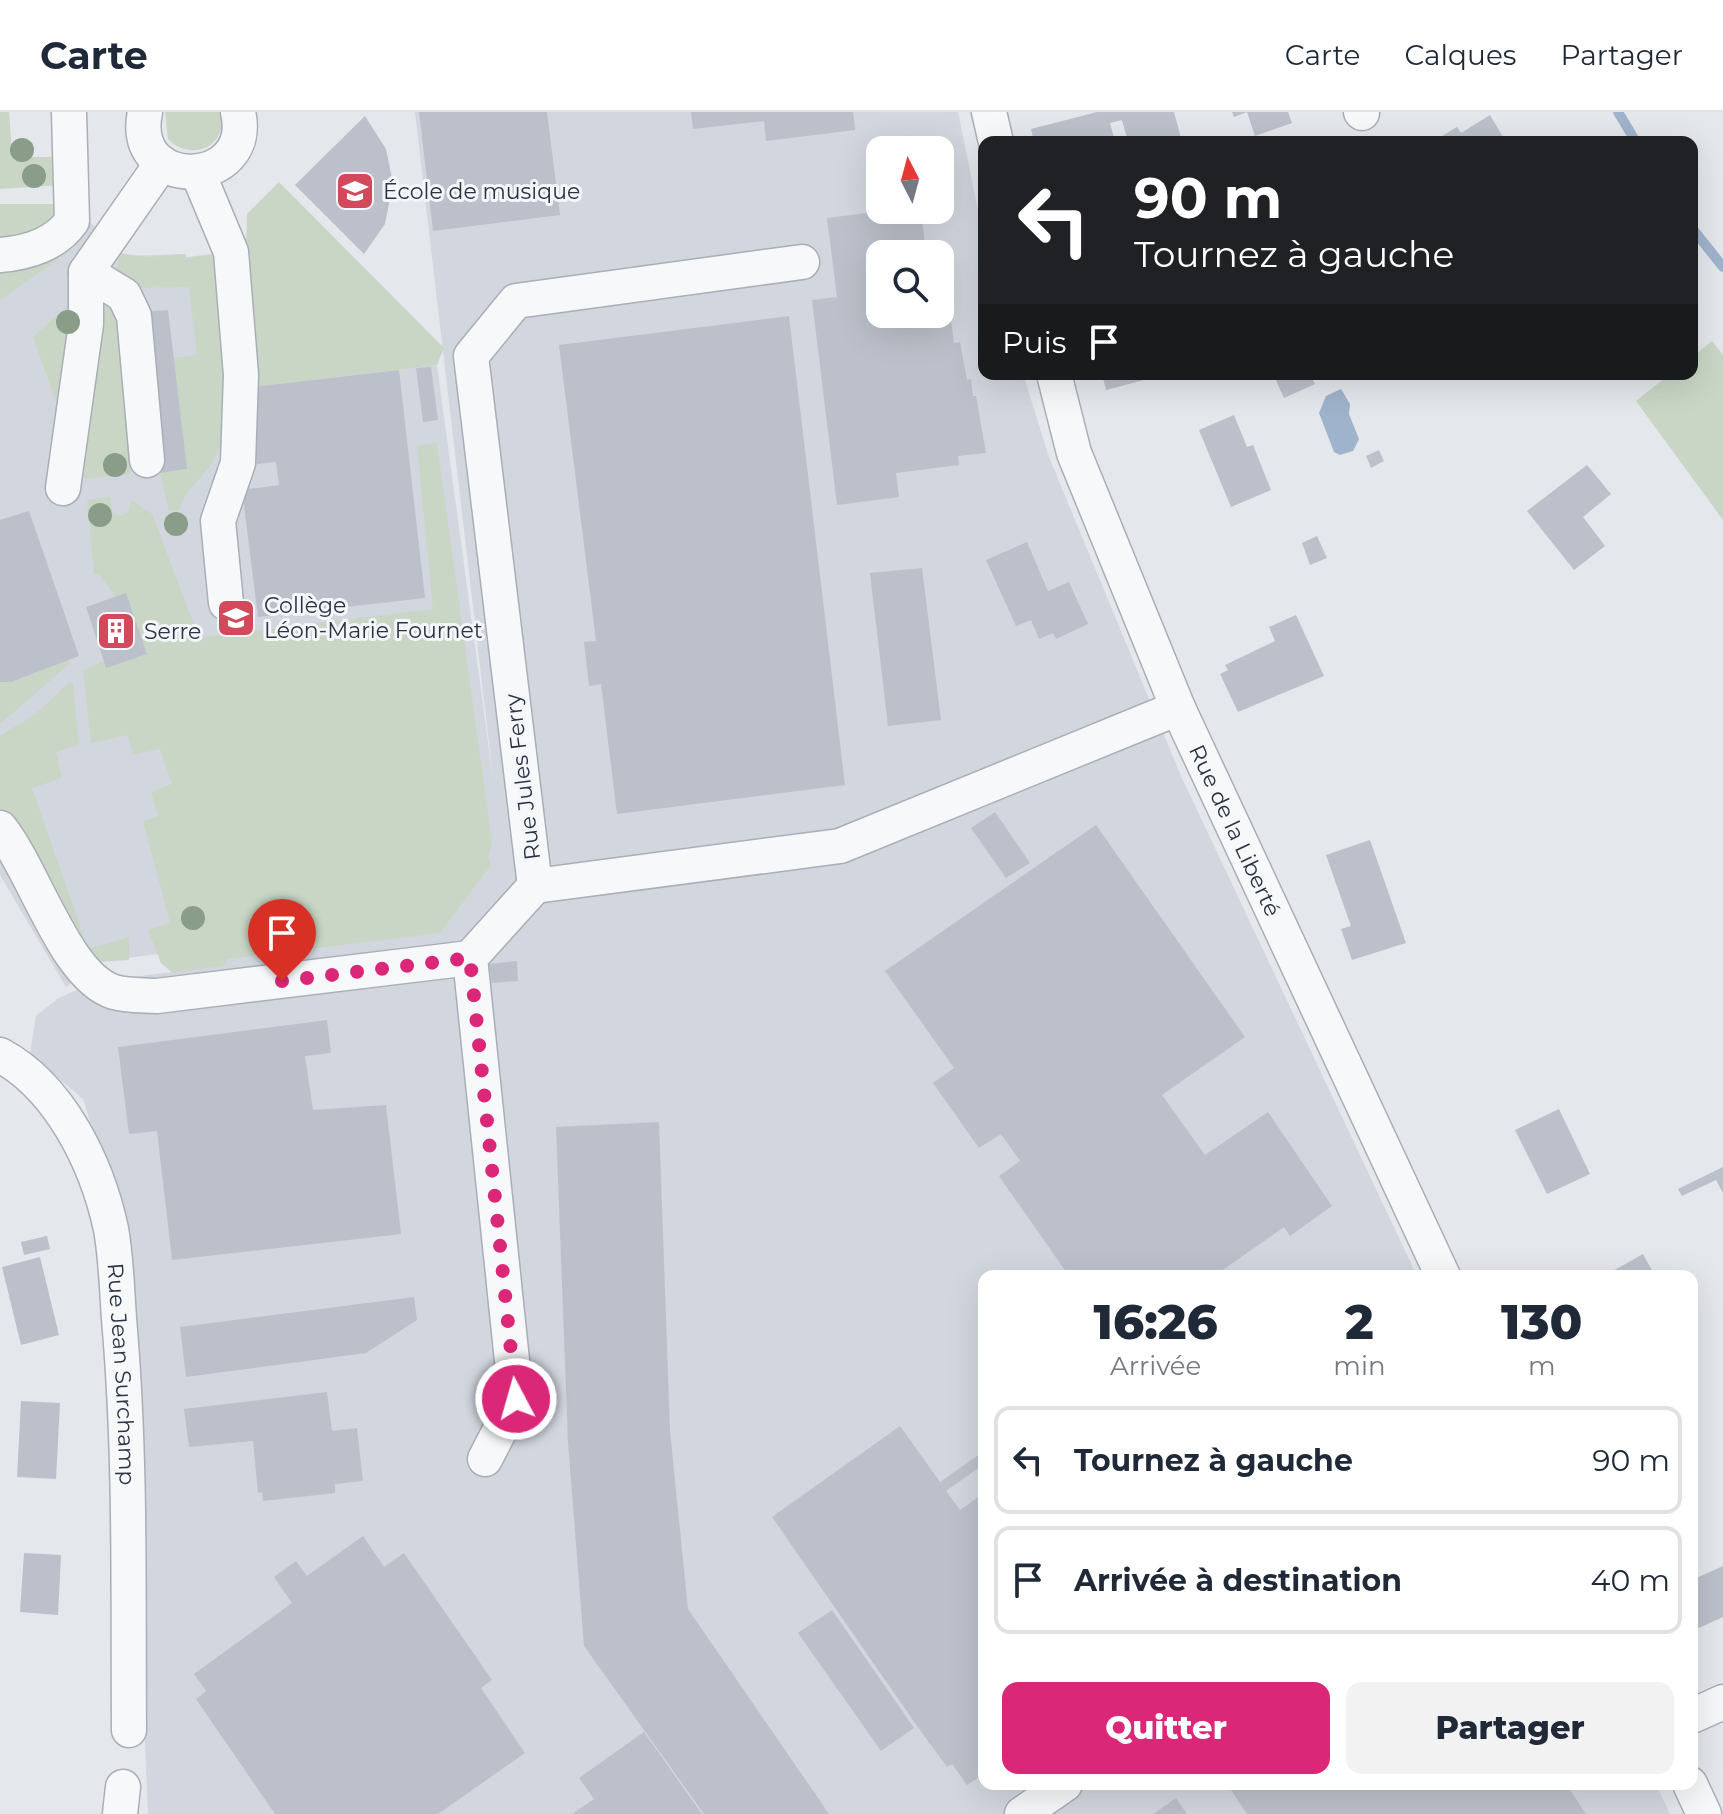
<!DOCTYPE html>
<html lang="fr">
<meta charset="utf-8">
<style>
body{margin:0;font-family:Montserrat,sans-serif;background:#f2f2f3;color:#1f2937;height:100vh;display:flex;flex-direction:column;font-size:30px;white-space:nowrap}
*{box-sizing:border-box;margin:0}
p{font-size:26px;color:#747a83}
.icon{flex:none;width:44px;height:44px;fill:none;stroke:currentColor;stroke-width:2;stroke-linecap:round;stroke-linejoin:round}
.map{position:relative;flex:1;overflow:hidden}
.side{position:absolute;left:978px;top:1158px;width:720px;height:520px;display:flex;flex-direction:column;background:#fff;border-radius:16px;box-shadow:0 8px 32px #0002}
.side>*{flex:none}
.banner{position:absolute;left:978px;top:24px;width:720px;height:244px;border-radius:16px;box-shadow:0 8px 32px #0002;background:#202124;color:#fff;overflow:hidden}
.needle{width:52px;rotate:354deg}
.buttons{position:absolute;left:866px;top:24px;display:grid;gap:16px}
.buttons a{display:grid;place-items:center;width:88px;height:88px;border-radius:16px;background:#fff;box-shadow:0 8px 32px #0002;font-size:40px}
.pin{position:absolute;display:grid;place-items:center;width:68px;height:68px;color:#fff;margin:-82px -34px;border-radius:50% 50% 50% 0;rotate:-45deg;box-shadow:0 0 8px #0007}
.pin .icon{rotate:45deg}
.me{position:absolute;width:88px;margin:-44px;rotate:354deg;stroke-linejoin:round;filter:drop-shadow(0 0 6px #0008)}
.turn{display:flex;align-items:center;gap:28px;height:168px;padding:0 24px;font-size:36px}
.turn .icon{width:104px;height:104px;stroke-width:2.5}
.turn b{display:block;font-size:56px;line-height:68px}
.then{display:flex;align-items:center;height:76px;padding:0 24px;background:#0003;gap:16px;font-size:30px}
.eta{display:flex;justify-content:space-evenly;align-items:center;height:136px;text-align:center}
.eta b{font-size:48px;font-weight:800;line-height:56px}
.cta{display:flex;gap:16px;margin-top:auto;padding:16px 24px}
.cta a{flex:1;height:92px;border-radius:16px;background:#db2777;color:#fff;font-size:32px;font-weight:800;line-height:92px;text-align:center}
.cta a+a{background:#f2f2f3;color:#1f2937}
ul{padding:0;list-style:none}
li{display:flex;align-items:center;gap:24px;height:108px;margin:0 16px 12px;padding:0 8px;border:4px solid #e0e1e3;border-radius:16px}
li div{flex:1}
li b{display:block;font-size:30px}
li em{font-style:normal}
header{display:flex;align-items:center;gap:48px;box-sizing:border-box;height:112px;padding:0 40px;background:#fff;border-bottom:2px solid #e0e1e3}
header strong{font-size:38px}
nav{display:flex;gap:44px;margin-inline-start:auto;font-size:28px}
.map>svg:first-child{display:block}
</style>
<header>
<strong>Carte</strong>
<nav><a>Carte</a><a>Calques</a><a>Partager</a></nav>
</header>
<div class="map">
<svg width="1723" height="1702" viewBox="0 0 1723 1702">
<rect width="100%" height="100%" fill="#e4e7ec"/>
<path fill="#d2d6de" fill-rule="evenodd" d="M415 0H958L984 128V262H1023L1049 345 1181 664 1417 1164H984V1672H1656L1670 1702H148L123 1111 83 987 30 942 36 904 57 887 94 870 172 860 161 851 158 842 97 850 66 875 0 763V92L86 106 122 144 186 142V145L240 139 259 274 437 253 494 674ZM880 38H940V98H880ZM880 142H940V202H880Z"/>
<path fill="#c9d6c5" d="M0 0H9L12 40 32 45H63L61 73 0 77Z
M165 0H220C230 34 191 51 168 27Z
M279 70 444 236 437 253 258 275 246 140 247 102Z
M0 92H60L52 112 0 130Z
M119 141 148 145 186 142V146L218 142 227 320 212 352 186 382 179 398 169 399 160 361 187 357 172 246 197 243 189 175 132 176 117 157Z
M58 142 59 147 0 188V158Z
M107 193H116L126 256 120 257 131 362 84 367V329L101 196Z
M66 195 76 198 59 287H55L33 225Z
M1712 229 1723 243V408L1636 289 1670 262H1692V245Z
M437 331 492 731 488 745 491 753 440 821 228 847 223 854 173 861 161 851 148 818 170 811 143 709 158 704 151 680 172 672 160 637 133 643 128 623 91 631 83 558 103 549 106 555 147 541 126 482 116 485 99 462H94L87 388 110 385 112 400 121 404 128 400 132 388 152 402 195 515 191 517 193 526 433 497 417 334Z
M68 548 69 552 0 612V570H12Z
M69 571H73L79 633 56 640 62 666 32 676 88 837 129 825V848L97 850 87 843 0 700V624L34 603Z"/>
<path fill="#9fb4cc" d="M1341 277 1350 292 1349 302 1359 327 1353 339 1340 343 1334 340 1319 301 1326 284Z"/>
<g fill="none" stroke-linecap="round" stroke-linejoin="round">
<path stroke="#9fb4cc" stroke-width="10" d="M1618 0 1636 30
M1692 116 1723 155"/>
</g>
<path fill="#bbc0ca" d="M419 0H547L560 103 433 119Z
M691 0H853L855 18 766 29 764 9 693 17Z
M1097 0H1174L1182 30H1128L1122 8 1110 11 1115 30H1034L1031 17Z
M1232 0H1288L1292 11 1255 24 1247 0 1234 5Z
M1490 3 1506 30H1432L1457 15 1461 21Z
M365 4 386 37 393 71 385 112 364 142 295 73Z
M892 98H921L926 142H880V202H940V170L946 169 954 231 960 230 967 268 971 267 973 284H976L986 341 958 344 959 353 896 361 899 385 837 393 812 188 837 185 827 106Z
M168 198 187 357 160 361 140 200Z
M789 204 845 673 617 702 601 572 589 574 584 530 596 529 559 233Z
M431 255 438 308 423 310 416 256Z
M399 258 425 486 258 505 242 378 279 373 276 350 257 352 246 276Z
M1102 262H1163V263L1106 278Z
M1273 262H1310L1315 272 1284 286Z
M1234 303 1247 335 1253 333 1271 378 1231 395 1199 318Z
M1379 338 1384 349 1371 356 1366 344Z
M1587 353 1611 382 1583 405 1605 434 1574 458 1527 399Z
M29 399 79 544 11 570H0V408Z
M1317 424 1327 446 1310 453 1302 431Z
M1027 430 1048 479 1069 470 1088 512 1056 527 1053 521 1039 527 1031 508 1016 514 986 448Z
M922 456 941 608 888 614 870 461Z
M126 481 147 542 106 556 86 495Z
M1296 503 1324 564 1238 600 1220 562 1228 558 1225 553 1275 529 1269 515Z
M995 700 1030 751 1006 766 971 716Z
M1096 713 1245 925 1162 983 1205 1043 1268 1000 1332 1094 1290 1124 1284 1115 1214 1164H1069L999 1064 1020 1049 1001 1022 979 1036 933 971 954 956 885 859Z
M1370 728 1406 831 1352 848 1341 817 1351 814 1326 743Z
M517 849 518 869 492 871 489 852Z
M327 908 331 941 305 944 313 998 386 993 401 1122 172 1148 157 1019 129 1022 118 935Z
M1559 997 1590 1062 1547 1082 1515 1018Z
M659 1010 670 1319 688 1497 829 1702H704L584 1534 568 1330 556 1015Z
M1723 1055V1081L1716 1068 1682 1084 1678 1077Z
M47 1124 50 1137 24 1143 21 1130Z
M1643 1142 1655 1164H1604Z
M40 1145 59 1223 21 1233 2 1155Z
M414 1185 417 1208 366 1241 186 1265 180 1215Z
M327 1280 332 1319 357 1316 363 1369 335 1372V1381L263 1389 262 1380 258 1381 253 1329 189 1335 184 1297Z
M21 1289 60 1291 56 1367 17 1365Z
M900 1314 940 1370 984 1339V1352L946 1379 960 1398 984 1381V1662L967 1673 952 1652 947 1655 917 1614 772 1405Z
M363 1424 384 1455 404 1441 492 1568 481 1576 525 1641 438 1702H275L196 1587 206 1579 194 1562 292 1491 274 1465 296 1449 307 1464Z
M24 1441 61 1443 58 1503 20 1500Z
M1723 1454V1505L1692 1519V1468Z
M832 1498 914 1616 881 1639 798 1521Z
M644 1620 702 1702H572L594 1687 579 1666Z
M1227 1672H1566L1586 1702H1247Z
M1176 1686 1187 1702H1153Z"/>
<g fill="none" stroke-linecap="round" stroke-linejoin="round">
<defs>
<g id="minor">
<path d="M145 0C128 82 256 77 238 0"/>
<path d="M989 0 996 30"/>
<path d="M1361 0 1362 1"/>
<path d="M198 61 231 140 241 263 238 351 218 409 226 491"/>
<path d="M0 143C27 141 56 132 72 109L69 0"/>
<path d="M86 160 124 183 134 204 147 348"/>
<path id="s1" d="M1054 262 1074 341 1178 596 1443 1164"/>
<path d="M63 376 86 212V160L162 51"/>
<path d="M0 716C34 758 65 865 114 880 127 884 143 883 157 884L470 846"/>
<path d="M535 774 471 244 516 189 802 150"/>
<path d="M535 774 840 734 1178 596"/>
<path id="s2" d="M0 943C60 975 97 1052 111 1117 117 1150 117 1186 120 1219 131 1352 128 1485 129 1618"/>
<path d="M485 1347 516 1287 470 846 535 774"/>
<path d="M1692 1604 1723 1590"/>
<path d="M1690 1672 1704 1702"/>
<path d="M120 1702 123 1675"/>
<path d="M1022 1702 1065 1672"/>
</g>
</defs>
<use href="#minor" stroke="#a9aeb7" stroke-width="37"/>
<use href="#minor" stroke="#f7f8fa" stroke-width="34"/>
</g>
<g fill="#899d89">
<circle cx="22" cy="38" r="12"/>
<circle cx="34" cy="64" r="12"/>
<circle cx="68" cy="210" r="12"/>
<circle cx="115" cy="353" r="12"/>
<circle cx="100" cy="403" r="12"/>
<circle cx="176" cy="412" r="12"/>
<circle cx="193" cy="806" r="12"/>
</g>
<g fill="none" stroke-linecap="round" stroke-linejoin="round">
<path stroke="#db2777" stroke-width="14" stroke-dasharray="0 25.2" d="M282 869 470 846 516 1287"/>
</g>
<defs>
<symbol id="school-square" viewBox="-11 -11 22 22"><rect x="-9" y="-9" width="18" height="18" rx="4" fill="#d1495b" stroke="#f4f6f9"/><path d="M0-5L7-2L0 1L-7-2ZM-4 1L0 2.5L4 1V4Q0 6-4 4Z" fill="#fff"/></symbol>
<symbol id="building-square" viewBox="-11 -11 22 22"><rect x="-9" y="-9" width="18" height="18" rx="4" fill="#d1495b" stroke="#f4f6f9"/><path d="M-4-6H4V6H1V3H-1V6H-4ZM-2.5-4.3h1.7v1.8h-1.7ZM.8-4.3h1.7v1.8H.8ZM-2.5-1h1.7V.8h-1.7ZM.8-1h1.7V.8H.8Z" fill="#fff"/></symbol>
</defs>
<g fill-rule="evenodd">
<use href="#school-square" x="333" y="57" width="44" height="44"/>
<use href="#school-square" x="214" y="484" width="44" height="44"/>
<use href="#building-square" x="94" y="497" width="44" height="44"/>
</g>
<g text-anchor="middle" stroke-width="6" stroke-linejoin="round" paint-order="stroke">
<g font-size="22" fill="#2b3445" stroke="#f4f6f9" text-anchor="start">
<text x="383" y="87">École de musique</text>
<text x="264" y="501">Collège<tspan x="264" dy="25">Léon-Marie Fournet</tspan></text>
<text x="144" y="527">Serre</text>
</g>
<g font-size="22" fill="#2b3445" stroke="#f4f6f9">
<text transform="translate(522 665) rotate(-97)" y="8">Rue Jules Ferry</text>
<text dy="8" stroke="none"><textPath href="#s1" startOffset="492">Rue de la Liberté</textPath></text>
<text dy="8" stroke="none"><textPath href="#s2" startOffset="358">Rue Jean Surchamp</textPath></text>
</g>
</g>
</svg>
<div class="buttons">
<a><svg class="needle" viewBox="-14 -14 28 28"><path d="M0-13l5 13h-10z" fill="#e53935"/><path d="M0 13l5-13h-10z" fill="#747a83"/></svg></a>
<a><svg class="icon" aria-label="search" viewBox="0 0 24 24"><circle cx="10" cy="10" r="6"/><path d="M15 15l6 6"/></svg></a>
</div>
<div class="pin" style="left:282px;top:869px;background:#d93025"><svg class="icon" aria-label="arrive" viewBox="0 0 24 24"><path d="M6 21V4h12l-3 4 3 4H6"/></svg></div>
<svg class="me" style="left:516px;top:1287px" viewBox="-20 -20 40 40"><circle r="17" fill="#db2777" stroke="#fff" stroke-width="3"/><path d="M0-11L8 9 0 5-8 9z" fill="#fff"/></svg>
<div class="banner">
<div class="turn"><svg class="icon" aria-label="left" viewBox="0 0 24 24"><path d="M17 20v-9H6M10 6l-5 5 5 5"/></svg><div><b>90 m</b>Tournez à gauche</div></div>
<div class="then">Puis<svg class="icon" aria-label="arrive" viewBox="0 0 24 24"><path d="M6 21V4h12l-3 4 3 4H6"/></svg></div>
</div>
<section class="side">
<div class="eta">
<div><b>16:26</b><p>Arrivée</p></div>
<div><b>2</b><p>min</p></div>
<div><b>130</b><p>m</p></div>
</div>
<ul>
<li><svg class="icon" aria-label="left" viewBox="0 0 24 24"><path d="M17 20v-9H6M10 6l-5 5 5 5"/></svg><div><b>Tournez à gauche</b></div><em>90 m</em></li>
<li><svg class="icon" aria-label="arrive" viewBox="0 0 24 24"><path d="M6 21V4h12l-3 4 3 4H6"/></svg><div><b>Arrivée à destination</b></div><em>40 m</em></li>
</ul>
<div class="cta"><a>Quitter</a><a>Partager</a></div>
</section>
</div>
